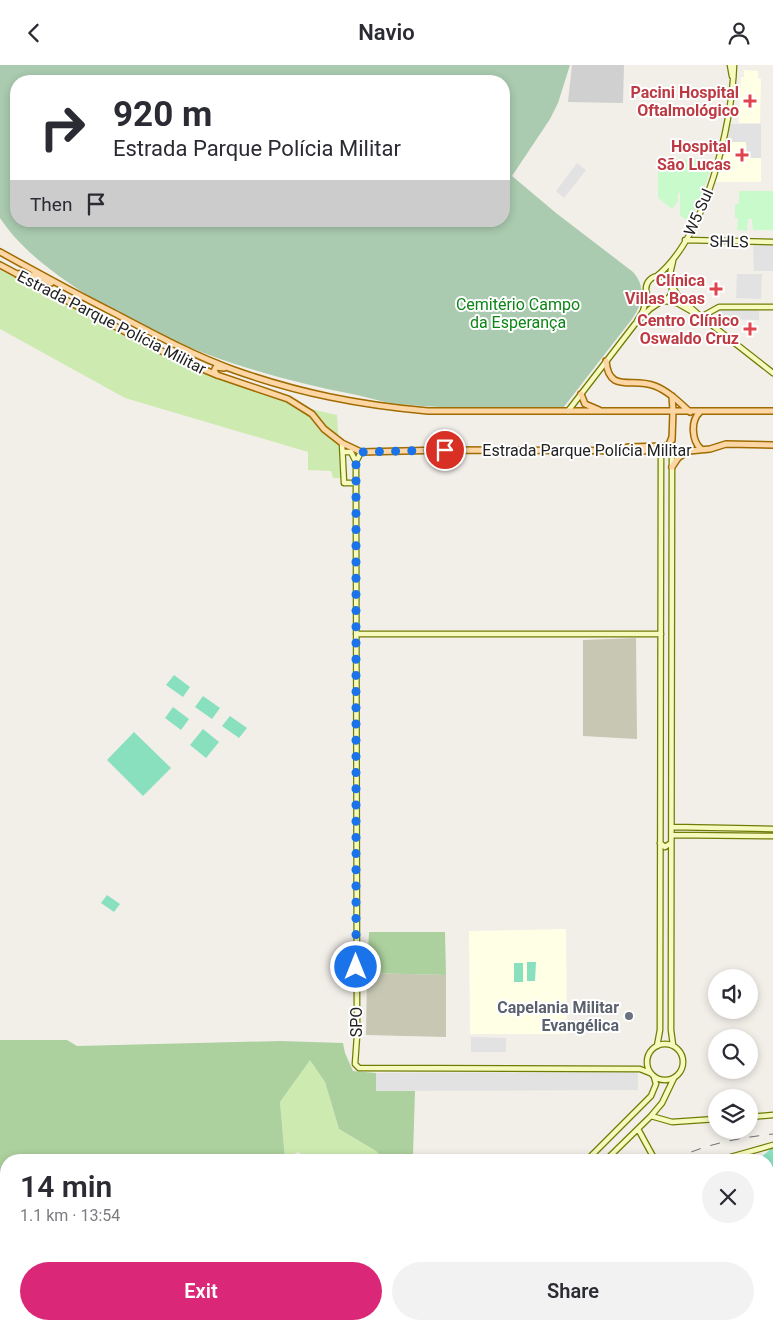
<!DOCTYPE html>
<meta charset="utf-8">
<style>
body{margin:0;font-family:Roboto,sans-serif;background:#f2f2f3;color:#2b2b33;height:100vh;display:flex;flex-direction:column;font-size:19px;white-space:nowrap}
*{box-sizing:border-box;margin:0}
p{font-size:16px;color:#7c7c81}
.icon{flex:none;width:28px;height:28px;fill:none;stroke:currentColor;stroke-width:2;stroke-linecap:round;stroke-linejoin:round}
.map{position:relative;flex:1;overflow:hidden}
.sheet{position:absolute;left:0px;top:1089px;width:774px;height:176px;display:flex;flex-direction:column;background:#fff;border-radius:20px 20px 0 0;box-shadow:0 2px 8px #0003}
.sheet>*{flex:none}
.guide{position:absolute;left:10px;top:10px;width:500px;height:152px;border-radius:20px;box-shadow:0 2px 8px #0003;background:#fff;color:#2b2b33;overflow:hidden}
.fabs{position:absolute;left:708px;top:904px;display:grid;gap:10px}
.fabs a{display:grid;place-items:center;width:50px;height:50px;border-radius:50%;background:#fff;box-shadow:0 2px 8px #0003;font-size:25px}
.pin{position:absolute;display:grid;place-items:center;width:42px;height:42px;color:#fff;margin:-21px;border:2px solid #fff;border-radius:50%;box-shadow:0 1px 5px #0007}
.me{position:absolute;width:55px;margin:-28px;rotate:0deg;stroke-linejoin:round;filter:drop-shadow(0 0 4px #0008)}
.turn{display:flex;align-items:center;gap:18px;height:105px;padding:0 20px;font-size:22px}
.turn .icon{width:65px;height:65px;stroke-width:2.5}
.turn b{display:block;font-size:35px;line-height:42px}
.then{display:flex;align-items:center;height:48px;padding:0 20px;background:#0003;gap:10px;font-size:19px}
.round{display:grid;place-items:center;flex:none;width:52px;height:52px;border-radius:26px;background:#f2f2f3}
.summary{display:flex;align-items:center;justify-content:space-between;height:85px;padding:0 20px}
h1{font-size:30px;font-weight:600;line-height:38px}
.button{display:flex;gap:10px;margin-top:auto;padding:10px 20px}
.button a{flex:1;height:58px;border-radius:30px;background:#db2777;color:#fff;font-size:20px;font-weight:600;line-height:58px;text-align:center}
.button a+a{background:#f2f2f3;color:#2b2b33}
header{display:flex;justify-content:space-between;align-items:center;height:65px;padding:0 20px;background:#fff;font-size:22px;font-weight:600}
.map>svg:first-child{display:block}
</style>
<header><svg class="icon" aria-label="back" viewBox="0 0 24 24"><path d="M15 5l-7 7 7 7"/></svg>Navio<svg class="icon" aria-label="person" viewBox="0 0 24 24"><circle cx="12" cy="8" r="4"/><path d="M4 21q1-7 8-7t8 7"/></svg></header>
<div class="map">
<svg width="773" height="1264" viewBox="0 0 773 1264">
<rect width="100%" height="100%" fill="#f2efe9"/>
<path fill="#ffffe5" d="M744 5 758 6V13L761 14 760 58H739L741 12H744Z
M729 59H761V117H716L722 98Z
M566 864 567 969H470L469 866Z"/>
<path fill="#d0d0d0" d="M572 0H624L623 38 568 37Z"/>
<path fill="#c7c7b4" d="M636 573 637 674 583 671V575Z
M367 908 446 910V972L366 970Z"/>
<path fill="#cdebb0" d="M0 205C53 230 103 259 155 285 213 313 274 337 337 350L341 413H333L331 406 308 405V387L125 333 0 264Z
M310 994 325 1017 339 1064 376 1086 385 1095H312L298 1087 285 1094 280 1037Z
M516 1259H696L701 1264H521Z"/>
<path fill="#add19e" d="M369 867H445L446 910 367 908Z
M0 975H67L77 981 280 976 343 978 345 988 353 1006 376 1008V1026H415L413 1090 462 1089 468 1095H385L376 1086 339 1064 325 1017 310 995 280 1037 285 1094 283 1095H6V1114L0 1107Z"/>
<path fill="#aacbaf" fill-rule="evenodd" d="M0 0H570L558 38 550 54 512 111 556 148 633 207C646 221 643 239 632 254L563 343C509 342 454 345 400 339 384 338 368 332 352 329 253 310 152 276 69 218 43 200 18 180 0 153ZM16 16H504V156H16Z"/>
<path fill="#c8facc" d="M658 94 714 95 700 134 689 157 680 150V128H678V136L672 144 658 133Z
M739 126H773V165H753L752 154H748L747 166 737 165 738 153H735V139H739Z
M191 1259H360L366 1264H190Z"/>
<path fill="#88e0be" d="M174 610 190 622 183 632 166 620Z
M203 631 220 643 212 654 195 642Z
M173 642 189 654 181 665 165 653Z
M230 651 247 663 239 673 222 661Z
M203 664 219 677 206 693 190 680Z
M134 667 171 703 143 731 107 695Z
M107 830 120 839 114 847 101 838Z
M527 897H536L535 916H527Z
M514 898H523V917H514Z
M773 1082V1264H701L696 1259H768V1095H758Z"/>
<path fill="#e2e2e2" d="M729 59H761V93H747L746 77H726Z
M577 98 586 105 564 133 556 126Z
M753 179H773V206H754Z
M737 209H762L761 234 736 233Z
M717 243H759V255L716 254Z
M471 972 506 973V987H471Z
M638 1007V1025L376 1026V1008Z"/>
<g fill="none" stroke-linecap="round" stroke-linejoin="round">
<defs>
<path id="secondary" d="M730 0 732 11
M685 175 773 177
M646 224a13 13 0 1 1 26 0a13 13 0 1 1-26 0Z
M657 211C706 170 732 61 734 0
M670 218V209L673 196
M672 221 678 231 699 250 773 308
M665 236 677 238 691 246
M701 252 719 242H773
M637 256 643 246 647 232
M568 346 635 259 650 244 659 238
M342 378 344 418H356
M672 385 671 965 673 980
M343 387H351L356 397
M361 387 356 397V418L357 971 355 999 359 1003 640 1004 650 1008
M356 569H661
M672 762 773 764
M672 770 773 771
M660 778 665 782 671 778
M647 997a18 18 0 1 1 36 0a18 18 0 1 1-36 0Z
M657 981 660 965 661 386
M651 1051 672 1057 716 1054
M749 1052 773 1050
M638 1064 655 1095
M587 1095 651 1031 656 1019 654 1012
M606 1095 651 1051 662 1038 674 1013
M720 1095 773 1080
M0 1223 6 1229
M369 1259 375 1264
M187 1264V1259
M439 1264 444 1259"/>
<path id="primary" d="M0 187C38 208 76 229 114 248 154 269 192 290 234 305 299 328 359 340 428 346H773
M0 200 169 290 217 310 288 334 312 349 324 364 342 378 361 387 445 385 689 386 710 384 726 379 773 380
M17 209C29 207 40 213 51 218
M606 296C609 329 632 312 655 321 668 326 679 337 690 347
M217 310 214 306 216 302 224 303
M581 329 585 339 599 345
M672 331 673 346 672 375
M700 347C690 356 692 376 701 384
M628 382 665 381 669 380 672 372
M672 402 678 393 687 387"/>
<path id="highway" d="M0 1169 6 1175
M0 1212 6 1218
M46 1259 51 1264
M90 1259 95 1264"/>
</defs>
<use href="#secondary" stroke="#707d05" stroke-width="7"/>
<use href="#primary" stroke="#a06b00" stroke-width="8"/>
<use href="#highway" stroke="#dc2a67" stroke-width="9"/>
<use href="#secondary" stroke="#f7fabf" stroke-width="4.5"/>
<use href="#primary" stroke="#fcd6a4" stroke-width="5"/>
<use href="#highway" stroke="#e892a2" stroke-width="6"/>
<path stroke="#707070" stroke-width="1" stroke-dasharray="10 10" stroke-linecap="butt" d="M673 1095C705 1079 738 1073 773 1069
M467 1264 472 1259
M488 1264 493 1259"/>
</g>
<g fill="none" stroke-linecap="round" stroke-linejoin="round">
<path stroke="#1a73e8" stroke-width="9" stroke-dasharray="0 16.2" d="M356 902V397L361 387 445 385"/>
</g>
<g fill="#e0444e" stroke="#fff" stroke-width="2">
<path d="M747.5 28.5h5v5h5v5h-5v5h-5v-5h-5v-5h5z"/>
<path d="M739.5 82.5h5v5h5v5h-5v5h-5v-5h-5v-5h5z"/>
<path d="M713.5 216.5h5v5h5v5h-5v5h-5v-5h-5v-5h5z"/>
<path d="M747.5 256.5h5v5h5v5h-5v5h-5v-5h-5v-5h5z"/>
</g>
<circle fill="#6b7280" stroke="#fff" stroke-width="2" cx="629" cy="951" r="5"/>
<g text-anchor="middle" stroke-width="4" stroke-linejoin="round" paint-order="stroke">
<g font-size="16" font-weight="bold" fill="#be3a42" stroke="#fff" text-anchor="end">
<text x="739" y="33">Pacini Hospital<tspan x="739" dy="18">Oftalmológico</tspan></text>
<text x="731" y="87">Hospital<tspan x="731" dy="18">São Lucas</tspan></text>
<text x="705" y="221">Clínica<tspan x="705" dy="18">Villas Boas</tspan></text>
<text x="739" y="261">Centro Clínico<tspan x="739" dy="18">Oswaldo Cruz</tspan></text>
</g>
<g font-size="16" fill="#222" stroke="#fff">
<text transform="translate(698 147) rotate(-66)" y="6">W5 Sul</text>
<text transform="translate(729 176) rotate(1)" y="6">SHLS</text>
<text transform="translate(112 257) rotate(27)" y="6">Estrada Parque Polícia Militar</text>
<text x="587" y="391">Estrada Parque Polícia Militar</text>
<text transform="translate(356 957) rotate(-90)" y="6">SPO</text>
</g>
<g font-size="16" fill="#0c8416" stroke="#fff">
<text x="518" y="245">Cemitério Campo<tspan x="518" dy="18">da Esperança</tspan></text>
</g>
<g font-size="16" font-weight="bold" fill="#5b616d" stroke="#fff" text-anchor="end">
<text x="619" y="948">Capelania Militar<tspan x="619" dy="18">Evangélica</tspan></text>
</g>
</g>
</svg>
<div class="fabs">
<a><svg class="icon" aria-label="sound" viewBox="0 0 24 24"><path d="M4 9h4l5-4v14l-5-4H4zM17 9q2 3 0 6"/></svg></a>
<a><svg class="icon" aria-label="search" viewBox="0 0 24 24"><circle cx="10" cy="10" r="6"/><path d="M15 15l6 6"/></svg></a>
<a><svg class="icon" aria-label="layers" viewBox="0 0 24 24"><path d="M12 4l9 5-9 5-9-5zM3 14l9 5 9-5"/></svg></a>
</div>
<div class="pin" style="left:445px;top:385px;background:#d93025"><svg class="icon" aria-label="arrive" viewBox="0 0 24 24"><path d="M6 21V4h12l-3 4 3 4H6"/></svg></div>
<svg class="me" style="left:356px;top:902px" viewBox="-20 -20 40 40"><circle r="17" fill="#1a73e8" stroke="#fff" stroke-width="3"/><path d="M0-11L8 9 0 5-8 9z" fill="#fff"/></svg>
<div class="guide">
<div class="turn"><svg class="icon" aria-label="right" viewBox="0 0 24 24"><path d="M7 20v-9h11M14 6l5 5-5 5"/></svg><div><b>920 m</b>Estrada Parque Polícia Militar</div></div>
<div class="then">Then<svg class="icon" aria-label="arrive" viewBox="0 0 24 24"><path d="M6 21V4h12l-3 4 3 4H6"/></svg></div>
</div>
<section class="sheet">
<div class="summary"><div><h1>14 min</h1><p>1.1 km · 13:54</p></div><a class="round"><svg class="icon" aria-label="close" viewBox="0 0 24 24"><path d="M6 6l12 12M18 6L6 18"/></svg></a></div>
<div class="button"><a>Exit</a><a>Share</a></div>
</section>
</div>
